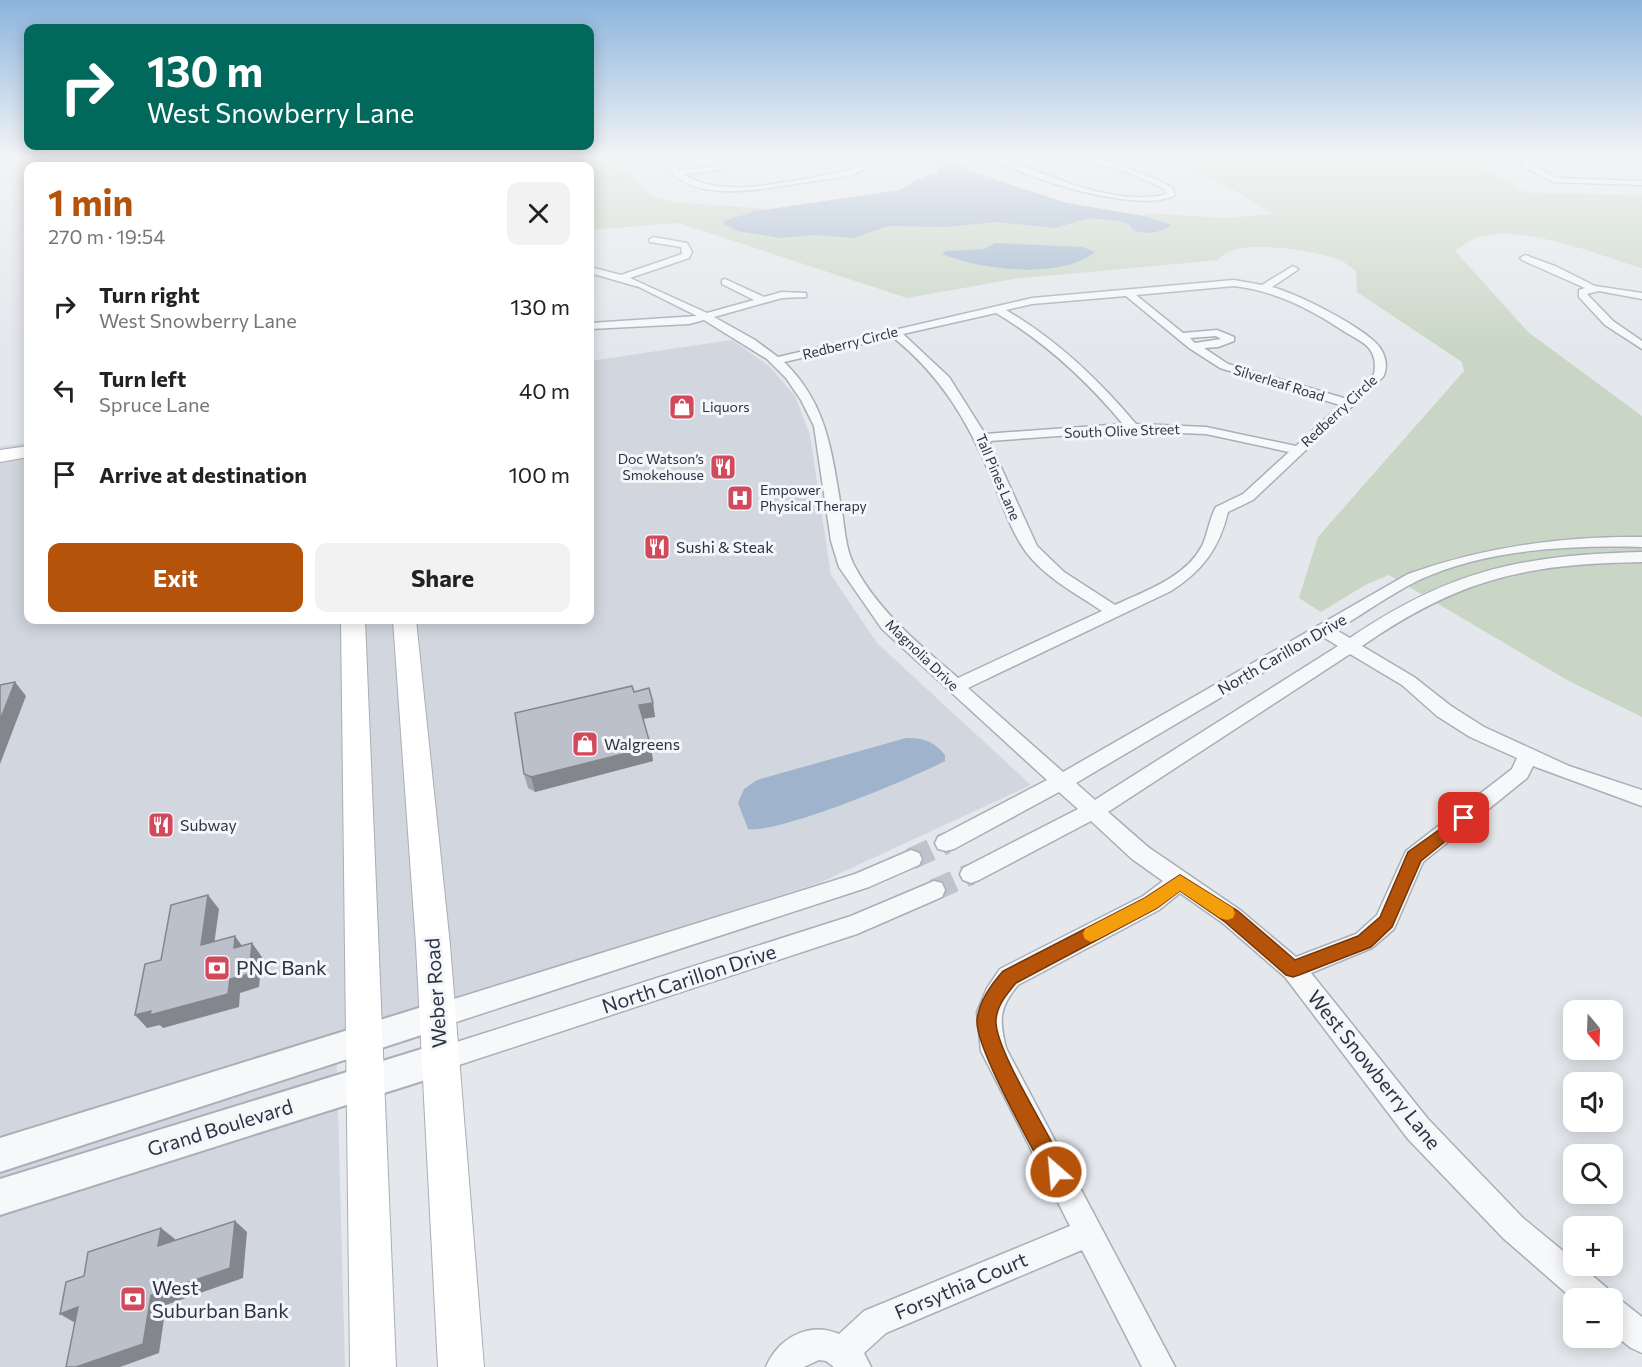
<!DOCTYPE html>
<meta charset="utf-8">
<style>
body{margin:0;font-family:Commissioner,sans-serif;background:#f2f2f2;color:#222;height:100vh;display:flex;flex-direction:column;font-size:22px;white-space:nowrap}
*{box-sizing:border-box;margin:0}
p{font-size:20px;color:#767676}
.icon{flex:none;width:33px;height:33px;fill:none;stroke:currentColor;stroke-width:2;stroke-linecap:round;stroke-linejoin:round}
.map{position:relative;flex:1;overflow:hidden}
.sheet{position:absolute;left:24px;top:162px;width:570px;height:462px;display:flex;flex-direction:column;background:#fff;border-radius:12px;box-shadow:0 3px 15px #0003}
.sheet>*{flex:none}
.hud{position:absolute;left:24px;top:24px;width:570px;height:126px;border-radius:12px;box-shadow:0 3px 15px #0003;background:#00695c;color:#fff;overflow:hidden}
.needle{width:39px;rotate:161deg}
.buttons{position:absolute;left:1563px;top:1000px;display:grid;gap:12px}
.buttons a{display:grid;place-items:center;width:60px;height:60px;border-radius:12px;background:#fff;box-shadow:0 3px 15px #0003;font-size:30px}
.pin{position:absolute;display:grid;place-items:center;width:51px;height:51px;color:#fff;margin:-26px;border-radius:12px;box-shadow:0 3px 9px #0006}
.me{position:absolute;width:66px;margin:-33px;rotate:333deg;stroke-linejoin:round;filter:drop-shadow(0 0 4px #0008)}
.turn{display:flex;align-items:center;gap:21px;height:126px;padding:0 24px;font-size:27px}
.turn .icon{width:78px;height:78px;stroke-width:2.5}
.turn b{display:block;font-size:42px;line-height:51px}
.round{display:grid;place-items:center;flex:none;width:63px;height:63px;border-radius:12px;background:#f2f2f2}
.summary{display:flex;align-items:center;justify-content:space-between;height:102px;padding:0 24px}
h1{font-size:36px;font-weight:700;line-height:45px;color:#b45309}
.action{display:flex;gap:12px;margin-top:auto;padding:12px 24px}
.action a{flex:1;height:69px;border-radius:12px;background:#b45309;color:#fff;font-size:24px;font-weight:700;line-height:69px;text-align:center}
.action a+a{background:#f2f2f2;color:#222}
ul{padding:0;list-style:none}
li{display:flex;align-items:center;gap:18px;height:84px;padding:0 24px}
li div{flex:1}
li b{display:block;font-size:22px}
li em{font-style:normal}
.map>svg:first-child{display:block}
</style>
<div class="map">
<svg width="1642" height="1367" viewBox="0 0 1642 1367">
<rect width="100%" height="100%" fill="#e4e7ec"/>
<path fill="#d2d6de" d="M732 340 769 366 795 396 810 435 831 575 877 643 1031 785 819 883 336 1037 345 1367H0V447L28 443V620H590V361Z"/>
<path fill="#c9d6c5" d="M526 156H615L614 162 651 195 674 202 772 209 900 190 917 180 938 172V164L929 156H946L972 172 1067 203 1144 216 1147 213 1225 218 1273 214C1234 187 1193 167 1147 156H1475L1490 173 1527 193 1642 195V268C1593 254 1524 223 1474 238 1467 241 1461 247 1455 251L1528 332 1642 416V717L1567 680 1389 575 1367 584 1321 612 1299 598 1318 537 1464 371 1462 362 1357 292 1356 271C1351 267 1346 263 1340 260 1317 251 1235 236 1218 260L1014 279 907 298 679 223 590 230V166H518Z"/>
<path fill="#9fb4cc" d="M929 156H946L972 172 1067 203 1144 216 1172 225C1161 233 1146 235 1133 230L1129 224 1118 221 1089 218 1055 228 996 222 945 227 888 226 854 238 814 235 781 238 737 231 724 224V221L756 211 900 190 917 180 938 172V164Z
M995 243 1083 247 1095 252C1060 280 982 270 942 254L946 251 984 249Z
M906 738C923 738 934 741 945 755V761C913 778 779 834 748 829L738 803 744 789 757 780Z"/>
<g fill="none" stroke-linecap="round" stroke-linejoin="round">
<path stroke="#bfc3cb" stroke-width="22" stroke-dasharray="22 11" stroke-linecap="butt" d="M911 859 946 843
M934 890 971 874"/>
<defs>
<path id="minor" d="M410 156 465 159 469 161 424 162Z
M660 156H666L679 170C692 169 705 168 718 166 739 161 747 148 767 159L740 162 713 171 684 174C721 202 803 178 847 171L858 167 849 156H856L865 161 866 168C850 179 826 179 808 182 763 188 683 209 660 156Z
M991 156H1000C1045 175 1118 208 1167 194L1166 190 1132 174 1072 156C1105 155 1142 173 1172 187L1175 195C1144 215 1018 178 991 156Z
M1527 156H1535L1529 163 1556 178 1642 181V185L1554 182 1522 166 1521 160Z
M653 237 687 243 692 252 689 258 630 278 707 313 754 300 722 284V280L725 279 764 297 782 292 806 293V297L782 298 714 317 755 340 778 357 1032 298 1234 280 1262 285 1293 266 1298 269 1296 271 1272 287C1298 294 1357 324 1376 343 1385 352 1389 366 1383 377L1253 500 1228 512C1219 549 1202 571 1171 591L968 688 1063 772 1408 574C1485 547 1561 536 1642 537V547C1569 545 1487 549 1419 580 1391 594 1363 614 1336 630L1350 638C1450 570 1522 555 1642 552V562C1525 564 1460 578 1362 646L1414 677 1451 706 1484 727 1569 766 1642 790V806L1533 766 1527 778 1423 862 1394 929 1372 948 1311 973 1428 1119 1523 1218 1574 1260V1266H1581L1607 1288 1611 1298 1623 1302 1642 1317V1353L1631 1348 1612 1333V1299L1574 1300 1503 1238 1408 1139 1285 977 1224 924 1180 893 1159 910 1018 985C999 1008 999 1019 1006 1048L1175 1367H1142L1082 1250 886 1333 864 1353 871 1367H834L826 1361 819 1360 804 1367H766C778 1338 809 1321 839 1334L864 1311 1070 1226 981 1051 977 1012 987 988 1000 969 1143 896 1163 881 1132 859 1091 821 979 880 971 883 963 880 960 874 963 868 1078 809 1059 792 954 849 946 851 938 849 935 843 938 837 1047 780 882 629 839 567 831 541 814 426 801 400 786 378 767 359 704 320 689 324 590 329V323L697 316 639 287 590 273V267L621 275 682 254 681 247 650 242 649 240ZM1234 286C1276 291 1310 309 1345 332 1352 336 1362 341 1368 347 1375 355 1376 365 1374 374L1347 399 1228 364 1204 348 1218 347 1234 341V337L1217 330 1183 333 1136 295ZM1126 296 1189 348 1220 368 1340 405 1296 446 1206 427 1136 424C1098 379 1057 340 1006 310L1032 304ZM996 313C1045 342 1086 380 1123 424L985 434 949 377 903 334ZM1216 336 1221 339 1195 343 1190 338ZM893 337C941 376 968 421 991 477 1002 502 1010 530 1026 552 1046 578 1075 593 1102 611L958 678C920 645 879 612 855 567 847 553 845 534 843 518 832 459 830 406 784 362ZM1129 431 1206 434 1289 452 1243 494 1216 507C1209 519 1208 534 1202 546 1185 578 1145 591 1115 605L1064 572 1037 546 989 441ZM1323 637 1338 646 1101 796 1095 800 1076 783ZM1350 654 1402 685 1437 716 1470 737 1517 758 1512 769 1406 851 1377 915 1356 934 1296 957 1240 910 1148 847 1108 812Z
M1525 255 1555 266 1595 286 1642 293V299L1599 291 1587 294 1613 321 1642 341V349L1605 325 1579 297V290L1585 288 1522 260 1520 258Z
M911 850 919 853 922 859 919 865 869 887 438 1028 429 1024 426 1016 429 1008 438 1004 855 874Z
M934 881 942 883 945 890 942 897 857 934 441 1071 432 1068 428 1059 432 1050 441 1047 851 916Z"/>
<path id="tertiary" d="M438 1002 449 1006 454 1016 449 1026 0 1172V1138Z
M441 1043 452 1048 457 1059 452 1070 441 1075 0 1215V1179Z"/>
<path id="secondary" d="M28 446V457L0 462V450Z
M341 620H365L396 1367H350Z
M393 620H416L450 945 484 1367H438L416 945Z"/>
</defs>
<use href="#minor" stroke="#a9aeb7" stroke-width="3"/>
<use href="#tertiary" stroke="#a9aeb7" stroke-width="4"/>
<use href="#secondary" stroke="#a9aeb7" stroke-width="2"/>
<use href="#minor" fill="#f7f8fa" fill-rule="evenodd"/>
<use href="#tertiary" fill="#f7f8fa" fill-rule="evenodd"/>
<use href="#secondary" fill="#fff" fill-rule="evenodd"/>
</g>
<path fill="#a1a5ae" d="M634 692 653 703 655 717 643 719 651 747 653 761 535 792 528 788 524 774Z"/>
<path fill="#83868d" d="M15 682 26 696 0 764V720Z
M653 703 655 717 641 719 639 705Z
M651 747 653 761 535 792 531 777Z
M208 895 219 909 212 959 201 945Z
M235 936 245 950 234 948Z
M252 943 262 957 259 987 240 993 239 1007 163 1028 160 1025 147 1028 135 1015 151 1011 230 979Z
M235 1221 247 1232 243 1278 166 1305 159 1353 120 1367H76L151 1295Z
M161 1228 175 1239 173 1257 158 1246Z
M78 1307 77 1324 60 1314Z"/>
<path fill="#bbc0ca" stroke="#83868d" stroke-width="1.5" d="M15 682 0 720V685Z
M632 686 634 692 649 688 653 703 639 705 651 747 531 777 524 774 515 713Z
M208 895 201 945 235 936 234 948 252 943 249 974 230 979 228 994 150 1015 151 1011 135 1015 145 964 161 960 171 905Z
M235 1221 230 1268 151 1295 143 1344 76 1367H66L78 1307 60 1314 66 1282 84 1276 88 1252 161 1228 158 1246Z"/>
<linearGradient id="sky" x2="0" y2="1"><stop stop-color="#8bb4dd"/><stop offset="0.45" stop-color="#f3f4f6"/><stop offset="1" stop-color="#f3f4f6" stop-opacity="0"/></linearGradient>
<rect width="1642" height="347" fill="url(#sky)"/>
<path fill="#b45309" stroke="#753606" stroke-width="1.5" d="M1464 812 1469 813 1471 818 1469 822 1421 861 1392 927 1371 947 1299 975 1293 977 1286 975 1225 922 1180 891 1157 908 1016 983C1007 994 997 1005 996 1020 994 1049 1053 1139 1067 1172L1064 1180 1056 1183 1049 1180C1034 1150 975 1048 977 1020 979 1001 991 985 1003 971L1145 898 1180 875 1238 911 1295 960 1358 936 1380 917 1408 852Z"/>
<path fill="#f59e0b" d="M1180 875 1233 908 1235 913 1233 918 1227 920 1220 918 1180 891 1157 908 1098 939 1091 942 1085 939 1083 934 1085 929 1145 898Z"/>
<defs>
<symbol id="shop-square" viewBox="-11 -11 22 22"><rect x="-9" y="-9" width="18" height="18" rx="4" fill="#d1495b" stroke="#f4f6f9"/><path d="M-5-2.5h2.3a2.7 3.5 0 0 1 5.4 0H5L5.5 6h-11ZM-1.5-2.5h3a1.5 2.3 0 0 0-3 0Z" fill="#fff"/></symbol>
<symbol id="restaurant-square" viewBox="-11 -11 22 22"><rect x="-9" y="-9" width="18" height="18" rx="4" fill="#d1495b" stroke="#f4f6f9"/><path d="M-5-6h1v4h1v-4h1v4h1v-4h1v5L-1.5 .5V6h-2V.5L-5-1ZM5-6V6H3V1.5H1.5Q1.5-4 5-6Z" fill="#fff"/></symbol>
<symbol id="hospital-square" viewBox="-11 -11 22 22"><rect x="-9" y="-9" width="18" height="18" rx="4" fill="#d1495b" stroke="#f4f6f9"/><path d="M-5-5h3v3.5h4V-5h3V5h-3V1.5h-4V5h-3Z" fill="#fff"/></symbol>
<symbol id="bank-square" viewBox="-11 -11 22 22"><rect x="-9" y="-9" width="18" height="18" rx="4" fill="#d1495b" stroke="#f4f6f9"/><path d="M-6-4H6V4H-6ZM0-2.3a2.3 2.3 0 1 0 0 4.6a2.3 2.3 0 1 0 0-4.6Z" fill="#fff"/></symbol>
</defs>
<g fill-rule="evenodd">
<use href="#shop-square" x="667" y="392" width="30" height="30"/>
<use href="#restaurant-square" x="708" y="452" width="30" height="30"/>
<use href="#hospital-square" x="725" y="483" width="30" height="30"/>
<use href="#restaurant-square" x="642" y="532" width="30" height="30"/>
<use href="#shop-square" x="570" y="729" width="30" height="30"/>
<use href="#restaurant-square" x="146" y="810" width="30" height="30"/>
<use href="#bank-square" x="202" y="953" width="30" height="30"/>
<use href="#bank-square" x="118" y="1284" width="30" height="30"/>
</g>
<g text-anchor="middle" stroke-width="6" stroke-linejoin="round" paint-order="stroke">
<g font-size="14" fill="#2b3445" stroke="#f4f6f9">
<text transform="translate(850 343) rotate(-14)" y="5">Redberry Circle</text>
<text transform="translate(1279 383) rotate(17)" y="5">Silverleaf Road</text>
<text transform="translate(1339 411) rotate(-43)" y="5">Redberry Circle</text>
<text transform="translate(1122 431) rotate(-2)" y="5">South Olive Street</text>
<text transform="translate(998 477) rotate(67)" y="5">Tall Pines Lane</text>
<text transform="translate(922 655) rotate(44)" y="5">Magnolia Drive</text>
</g>
<g font-size="14" fill="#2b3445" stroke="#f4f6f9" text-anchor="start">
<text x="702" y="412">Liquors</text>
<text x="704" y="464" text-anchor="end">Doc Watson’s<tspan x="704" dy="16">Smokehouse</tspan></text>
<text x="760" y="495">Empower<tspan x="760" dy="16">Physical Therapy</tspan></text>
</g>
<g font-size="16" fill="#2b3445" stroke="#f4f6f9" text-anchor="start">
<text x="676" y="553">Sushi &amp; Steak</text>
<text x="604" y="750">Walgreens</text>
<text x="180" y="831">Subway</text>
</g>
<g font-size="16" fill="#2b3445" stroke="#f4f6f9">
<text transform="translate(1282 654) rotate(-30)" y="6">North Carillon Drive</text>
</g>
<g font-size="20" fill="#2b3445" stroke="#f4f6f9" text-anchor="start">
<text x="236" y="975">PNC Bank</text>
<text x="152" y="1295">West<tspan x="152" dy="23">Suburban Bank</tspan></text>
</g>
<g font-size="20" fill="#2b3445" stroke="#f4f6f9">
<text transform="translate(689 979) rotate(-18)" y="7">North Carillon Drive</text>
<text transform="translate(436 993) rotate(-94)" y="7">Weber Road</text>
<text transform="translate(1374 1070) rotate(51)" y="7">West Snowberry Lane</text>
<text transform="translate(220 1128) rotate(-17)" y="7">Grand Boulevard</text>
<text transform="translate(961 1286) rotate(-23)" y="7">Forsythia Court</text>
</g>
</g>
</svg>
<div class="buttons">
<a><svg class="needle" viewBox="-14 -14 28 28"><path d="M0-13l5 13h-10z" fill="#e53935"/><path d="M0 13l5-13h-10z" fill="#767676"/></svg></a>
<a><svg class="icon" aria-label="sound" viewBox="0 0 24 24"><path d="M4 9h4l5-4v14l-5-4H4zM17 9q2 3 0 6"/></svg></a>
<a><svg class="icon" aria-label="search" viewBox="0 0 24 24"><circle cx="10" cy="10" r="6"/><path d="M15 15l6 6"/></svg></a>
<a>+</a>
<a>−</a>
</div>
<div class="pin" style="left:1464px;top:818px;background:#d93025"><svg class="icon" aria-label="arrive" viewBox="0 0 24 24"><path d="M6 21V4h12l-3 4 3 4H6"/></svg></div>
<svg class="me" style="left:1056px;top:1172px" viewBox="-20 -20 40 40"><circle r="17" fill="#b45309" stroke="#fff" stroke-width="3"/><path d="M0-11L8 9 0 5-8 9z" fill="#fff"/></svg>
<div class="hud">
<div class="turn"><svg class="icon" aria-label="right" viewBox="0 0 24 24"><path d="M7 20v-9h11M14 6l5 5-5 5"/></svg><div><b>130 m</b>West Snowberry Lane</div></div>
</div>
<section class="sheet">
<div class="summary"><div><h1>1 min</h1><p>270 m · 19:54</p></div><a class="round"><svg class="icon" aria-label="close" viewBox="0 0 24 24"><path d="M6 6l12 12M18 6L6 18"/></svg></a></div>
<ul>
<li><svg class="icon" aria-label="right" viewBox="0 0 24 24"><path d="M7 20v-9h11M14 6l5 5-5 5"/></svg><div><b>Turn right</b><p>West Snowberry Lane</p></div><em>130 m</em></li>
<li><svg class="icon" aria-label="left" viewBox="0 0 24 24"><path d="M17 20v-9H6M10 6l-5 5 5 5"/></svg><div><b>Turn left</b><p>Spruce Lane</p></div><em>40 m</em></li>
<li><svg class="icon" aria-label="arrive" viewBox="0 0 24 24"><path d="M6 21V4h12l-3 4 3 4H6"/></svg><div><b>Arrive at destination</b></div><em>100 m</em></li>
</ul>
<div class="action"><a>Exit</a><a>Share</a></div>
</section>
</div>
